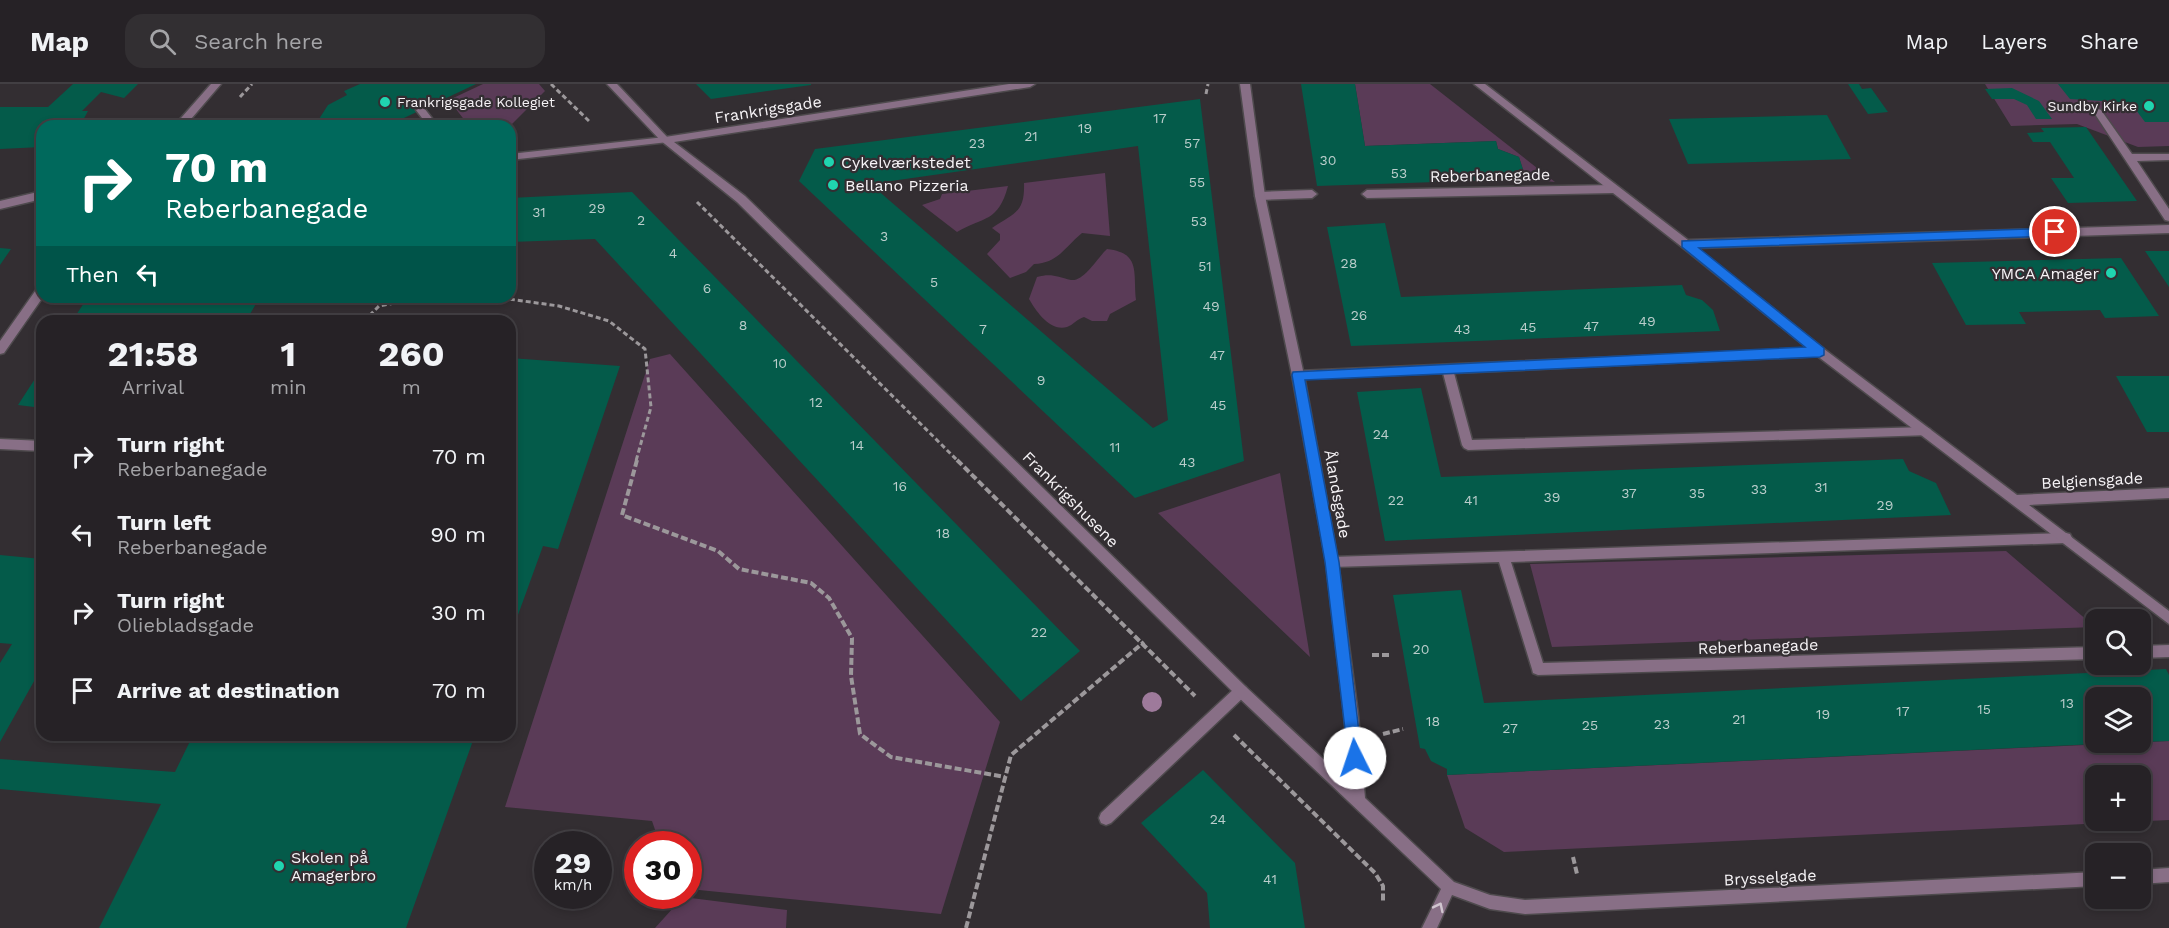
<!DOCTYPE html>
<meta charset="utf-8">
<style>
body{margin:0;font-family:"Work Sans",sans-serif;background:#322f32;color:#f1f3f6;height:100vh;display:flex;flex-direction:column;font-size:22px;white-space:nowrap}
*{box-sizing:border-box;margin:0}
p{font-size:20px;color:#a4a4a7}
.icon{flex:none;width:33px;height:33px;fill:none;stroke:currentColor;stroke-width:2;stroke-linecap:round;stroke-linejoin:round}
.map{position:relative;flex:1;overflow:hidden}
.drawer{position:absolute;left:36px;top:231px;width:480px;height:426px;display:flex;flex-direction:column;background:#262226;border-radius:18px;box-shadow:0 3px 9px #0003,0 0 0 2px #423f43}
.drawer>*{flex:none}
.top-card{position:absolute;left:36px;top:36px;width:480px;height:183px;border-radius:18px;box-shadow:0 3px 9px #0003,0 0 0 2px #423f43;background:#00695c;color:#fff;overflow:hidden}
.tools{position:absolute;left:2085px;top:525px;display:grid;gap:12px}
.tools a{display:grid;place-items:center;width:66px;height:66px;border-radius:12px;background:#262226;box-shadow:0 3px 9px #0003,0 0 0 2px #423f43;font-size:30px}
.speed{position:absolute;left:534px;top:747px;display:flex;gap:12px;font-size:30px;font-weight:700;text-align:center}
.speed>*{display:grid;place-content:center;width:78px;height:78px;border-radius:50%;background:#262226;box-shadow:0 3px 9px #0003,0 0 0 2px #423f43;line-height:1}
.speed small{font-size:15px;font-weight:400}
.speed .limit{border:9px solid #d22;background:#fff;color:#111}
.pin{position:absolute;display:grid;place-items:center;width:51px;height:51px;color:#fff;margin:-26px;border:3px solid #fff;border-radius:50%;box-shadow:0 2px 6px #0007}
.me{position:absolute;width:66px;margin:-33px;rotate:356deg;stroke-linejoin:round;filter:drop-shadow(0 0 4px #0008)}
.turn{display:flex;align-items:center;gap:21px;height:126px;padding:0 30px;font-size:27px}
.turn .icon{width:78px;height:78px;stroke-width:2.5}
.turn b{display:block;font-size:42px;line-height:51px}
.then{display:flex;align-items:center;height:57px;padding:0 30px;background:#0003;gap:12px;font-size:22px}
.eta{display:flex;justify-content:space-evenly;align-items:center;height:102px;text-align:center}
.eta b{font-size:36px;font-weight:700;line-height:42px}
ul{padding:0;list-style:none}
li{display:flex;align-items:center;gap:18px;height:78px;padding:0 30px}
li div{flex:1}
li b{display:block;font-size:22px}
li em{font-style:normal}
header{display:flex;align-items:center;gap:36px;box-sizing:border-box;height:84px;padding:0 30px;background:#262226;border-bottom:2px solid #423f43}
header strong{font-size:28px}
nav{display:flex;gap:33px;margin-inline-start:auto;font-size:21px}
.search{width:420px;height:54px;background:#322f32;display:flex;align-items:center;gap:15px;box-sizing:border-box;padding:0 21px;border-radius:18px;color:#a4a4a7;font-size:22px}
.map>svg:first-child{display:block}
</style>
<header>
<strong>Map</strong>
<div class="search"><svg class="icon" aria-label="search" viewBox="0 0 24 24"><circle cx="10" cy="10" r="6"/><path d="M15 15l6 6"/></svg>Search here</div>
<nav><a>Map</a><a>Layers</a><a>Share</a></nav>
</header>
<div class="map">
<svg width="2169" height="844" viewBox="0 0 2169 844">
<rect width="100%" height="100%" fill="#332e32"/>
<path fill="#5a3b57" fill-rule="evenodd" d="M483 0H539L545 7 511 41 469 42 449 16Z
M1355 0H1430L1555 98 1526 95 1519 73 1498 65 1496 57 1365 62Z
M1985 0H2169V62L2138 63 2077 40 2011 42Z
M1105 89 1110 152 1082 149C1064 164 1058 179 1034 180L1026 188 1010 194 987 170 1000 156V150L992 144C1015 129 1025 128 1024 99Z
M1008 102C998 139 984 132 957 148L922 121 940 115 942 110Z
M1107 165C1141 169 1133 188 1136 216L1110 230 1107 237H1092L1084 233C1077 235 1073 241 1067 243 1050 248 1036 227 1029 215L1037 193C1052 189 1057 193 1071 196 1084 198 1098 173 1107 165Z
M670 270 1000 638 941 830 689 805 688 760H660L652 737 505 723 650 275Z
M1280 389 1310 573 1158 429Z
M2006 467 2095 543 1552 563 1530 480Z
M2169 657V736L1504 768 1465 744 1447 691ZM2096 692H2140V736H2096Z
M683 813 787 826 786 844H655Z"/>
<path fill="#045b4a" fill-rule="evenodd" d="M73 0H138L124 14 101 8 82 27H88L80 42H42V63L0 65V23H48Z
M360 0H476L387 42H383L376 34 359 42H320L319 35 328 21 347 11 344 7Z
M696 0H811V1L711 15Z
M1301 0H1355L1365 62 1496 57 1498 65 1519 73 1526 95 1317 102Z
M1848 0H1859L1862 5 1871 4 1888 28 1868 30Z
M2058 0H2169V38H2145L2136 26 2119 18 2070 15Z
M2012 4 2039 17 2052 35H2036L2027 21 2014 15H1992L1985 5Z
M1200 15 1244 377 1135 414 799 97 815 65ZM1138 62 1168 336 1153 344 875 104 877 99Z
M1827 31 1851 75 1688 80 1669 35Z
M2086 43 2137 117 2068 119 2051 94H2074L2050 58H2033L2027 49 2044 48 2041 44Z
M632 108 1080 567 1021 617 595 155 510 158V114Z
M1385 139 1401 213 1682 201 1686 211 1702 216 1713 226 1720 247 1351 262 1327 143Z
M0 164 11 165 0 181Z
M2145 167H2169V203Z
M2121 174 2159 232 2105 234 2100 226 2019 228 2026 240 1966 241 1932 179Z
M88 213H260L246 237H72Z
M510 274 620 282 558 465 543 462 510 553Z
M42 284V324L18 321Z
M2116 292H2169V348H2147Z
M1421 304 1441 393 1903 375 1909 387 1936 399 1951 431 1385 457 1357 308Z
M0 471 42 475V583L0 658V579L12 560 0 559Z
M1461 506 1484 619 2166 585 2169 591V657L2140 658V614H2096V660L1447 691V685L1431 677 1425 665 1420 664 1393 511Z
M193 651H475L406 844H99L161 720 0 705V675L175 688Z
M1203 686 1295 779 1305 844H1210L1207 809 1141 739Z"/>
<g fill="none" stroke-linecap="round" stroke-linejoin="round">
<defs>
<path id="service" d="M421 23 424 24 438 42H428L416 26Z
M2098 25 2101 26 2132 70H2169V76L2137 77 2169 125V137L2165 136 2095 30 2093 28Z
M1613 101 1618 105 1613 109 1367 114 1362 110 1367 106Z
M1312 106 1317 110 1312 114 1260 116 1255 112 1260 108Z
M1820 264 1826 268 1820 272 1454 289 1472 356 1926 343 1930 345 1932 348 1930 351 1468 366 1464 364 1462 361 1443 289 1298 295 1292 291 1298 287Z
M2066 449 2070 450 2072 454 2070 458 2066 459 1511 478 1543 579 2096 563V575L1538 591 1533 589 1532 585 1499 478 1332 483 1328 482 1326 478 1328 474 1332 473Z
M2169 561V573L2140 574V562Z
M1241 601 1246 603 1248 607 1246 611 1111 739 1106 741 1101 739 1099 734 1101 729 1236 603Z"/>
<path id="pedestrian" d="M665 53 670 56 668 58 510 76V70Z"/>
<path id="minor" d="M211 0H221L185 42H174Z
M1009 0H1035L1030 3 674 58 745 112 1246 603 1350 700 1344 630 1326 478 1292 291 1255 112 1240 0H1250L1265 112 1304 291 1338 478 1358 630 1365 714 1454 798 1490 811 1525 816 2096 788V802L1525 830 1490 825 1452 811 1437 844H1422L1441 805 1236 611 737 118 660 56 665 53Z
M1474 0H1485L1688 156 2169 141V149L1697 164 1824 265 2017 411 2169 404V414L2029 421 2169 527V540L1816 271 1682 163Z
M42 107V115L0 125V117Z
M42 202 43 213 4 269 0 270V257L38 203Z
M0 355 42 357V367L0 365Z
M2169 784V798L2140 800V786Z"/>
<path id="tertiary" d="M607 0H617L668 54V58H662Z"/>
</defs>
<use href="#service" stroke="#4e4a4d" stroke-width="3"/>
<use href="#pedestrian" stroke="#4e4a4d" stroke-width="3"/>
<use href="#minor" stroke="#4e4a4d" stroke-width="3"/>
<use href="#tertiary" stroke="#4e4a4d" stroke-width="3"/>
<path stroke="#9c989b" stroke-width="3" stroke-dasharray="5 3" stroke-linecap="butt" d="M551 0 591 39
M1206 10 1208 0
M240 13 252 0
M697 118 958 377
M494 213 559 222 609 237 645 265 651 323 636 377
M364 237 379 222 422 214 452 213"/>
<path stroke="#9c989b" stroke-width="4" stroke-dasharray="7 3" stroke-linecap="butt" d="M637 376 622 431 718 467 739 485 811 499 829 514 852 554 851 592 860 650 891 673 1005 693
M957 376 1195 612
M1372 571H1389
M1383 650 1403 645
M1234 651 1375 789 1383 802V817
M1573 773 1577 790
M966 844 1011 671 1144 558"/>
<use href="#service" fill="#886f86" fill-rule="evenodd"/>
<use href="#pedestrian" fill="#886f86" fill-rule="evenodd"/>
<use href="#minor" fill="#886f86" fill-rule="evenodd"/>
<use href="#tertiary" fill="#886f86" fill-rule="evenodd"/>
</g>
<circle fill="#9e7a9b" cx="1152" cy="618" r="10"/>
<defs><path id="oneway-chevron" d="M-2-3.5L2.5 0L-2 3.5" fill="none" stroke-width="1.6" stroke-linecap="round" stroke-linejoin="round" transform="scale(1.5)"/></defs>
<use stroke="#d0c5cf" href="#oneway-chevron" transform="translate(1439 823) rotate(-64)"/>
<path fill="#1a73e8" stroke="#114b97" stroke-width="1.5" d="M2055 144 2061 148 2055 152 1699 164 1824 264V271L1820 273 1305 296 1339 478 1362 674 1360 679 1355 681 1349 679 1325 478 1292 291 1293 288 1805 263 1682 163V157Z"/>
<g fill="#20d5b0" stroke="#332e32" stroke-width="2">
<circle cx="385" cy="18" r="6"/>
<circle cx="2149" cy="22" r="6"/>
<circle cx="829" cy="78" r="6"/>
<circle cx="833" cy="101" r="6"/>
<circle cx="2111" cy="189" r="6"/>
<circle cx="279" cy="782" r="6"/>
</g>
<g text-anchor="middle" stroke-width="4.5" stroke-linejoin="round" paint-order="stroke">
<g font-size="14" fill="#f6f3f6" stroke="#332e32" text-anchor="start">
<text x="397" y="23">Frankrigsgade Kollegiet</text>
<text x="2137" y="27" text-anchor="end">Sundby Kirke</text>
</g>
<g font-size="14" fill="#bacdcb">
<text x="1160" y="39">17</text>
<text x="1085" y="49">19</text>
<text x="1031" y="57">21</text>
<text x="977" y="64">23</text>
<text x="1192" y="64">57</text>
<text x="1328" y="81">30</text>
<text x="1399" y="94">53</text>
<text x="1197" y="103">55</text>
<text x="597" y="129">29</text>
<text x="539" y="133">31</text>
<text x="641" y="141">2</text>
<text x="1199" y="142">53</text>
<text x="884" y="157">3</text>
<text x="673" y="174">4</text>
<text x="1349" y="184">28</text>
<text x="1205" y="187">51</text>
<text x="934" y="203">5</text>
<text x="707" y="209">6</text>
<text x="1211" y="227">49</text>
<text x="1359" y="236">26</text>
<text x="1647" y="242">49</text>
<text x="743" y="246">8</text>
<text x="1591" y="247">47</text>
<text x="1528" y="248">45</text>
<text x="983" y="250">7</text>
<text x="1462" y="250">43</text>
<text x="1217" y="276">47</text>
<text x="780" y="284">10</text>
<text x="1041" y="301">9</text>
<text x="816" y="323">12</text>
<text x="1218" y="326">45</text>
<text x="1381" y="355">24</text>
<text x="857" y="366">14</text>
<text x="1115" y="368">11</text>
<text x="1187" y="383">43</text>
<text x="900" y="407">16</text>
<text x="1821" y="408">31</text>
<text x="1759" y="410">33</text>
<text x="1629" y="414">37</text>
<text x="1697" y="414">35</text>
<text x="1552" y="418">39</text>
<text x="1396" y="421">22</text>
<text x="1471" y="421">41</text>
<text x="1885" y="426">29</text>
<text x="943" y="454">18</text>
<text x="1039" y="553">22</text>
<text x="1421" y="570">20</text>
<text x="2067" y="624">13</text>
<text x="1984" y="630">15</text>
<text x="1903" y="632">17</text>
<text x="1823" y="635">19</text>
<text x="1739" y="640">21</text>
<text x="1433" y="642">18</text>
<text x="1662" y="645">23</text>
<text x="1590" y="646">25</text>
<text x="1510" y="649">27</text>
<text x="1218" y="740">24</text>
<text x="1270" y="800">41</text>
</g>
<g font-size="16" fill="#f6f3f6" stroke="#332e32">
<text transform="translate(768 25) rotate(-9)" y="6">Frankrigsgade</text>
<text transform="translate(1490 91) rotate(-1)" y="6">Reberbanegade</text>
<text transform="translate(2092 396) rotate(-3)" y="6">Belgiensgade</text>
<text transform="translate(1338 410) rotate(80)" y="6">Ålandsgade</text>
<text transform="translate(1071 415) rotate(45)" y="6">Frankrigshusene</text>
<text transform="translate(1758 562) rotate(-2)" y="6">Reberbanegade</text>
<text transform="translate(1770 793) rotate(-3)" y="6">Brysselgade</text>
</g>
<g font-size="16" fill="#f6f3f6" stroke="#332e32" text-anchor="start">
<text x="841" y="84">Cykelværkstedet</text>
<text x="845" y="107">Bellano Pizzeria</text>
<text x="2099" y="195" text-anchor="end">YMCA Amager</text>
<text x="291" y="779">Skolen på<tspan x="291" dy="18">Amagerbro</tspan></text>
</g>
</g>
</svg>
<div class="tools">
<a><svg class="icon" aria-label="search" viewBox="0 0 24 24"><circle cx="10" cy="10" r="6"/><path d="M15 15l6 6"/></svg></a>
<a><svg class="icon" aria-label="layers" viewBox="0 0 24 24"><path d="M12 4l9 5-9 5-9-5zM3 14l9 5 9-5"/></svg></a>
<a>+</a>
<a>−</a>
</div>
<div class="speed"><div>29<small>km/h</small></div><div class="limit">30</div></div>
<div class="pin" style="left:2055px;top:148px;background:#d93025"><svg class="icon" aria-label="arrive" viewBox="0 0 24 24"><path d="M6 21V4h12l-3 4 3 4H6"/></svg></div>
<svg class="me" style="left:1355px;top:674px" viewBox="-20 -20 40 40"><circle r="19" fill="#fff"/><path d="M0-13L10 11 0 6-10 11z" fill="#1a73e8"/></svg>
<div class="top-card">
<div class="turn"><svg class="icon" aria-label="right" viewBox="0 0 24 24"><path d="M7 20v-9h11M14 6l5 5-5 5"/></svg><div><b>70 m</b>Reberbanegade</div></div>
<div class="then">Then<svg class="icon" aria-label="left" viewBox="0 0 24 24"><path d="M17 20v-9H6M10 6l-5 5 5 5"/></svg></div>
</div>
<section class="drawer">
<div class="eta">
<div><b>21:58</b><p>Arrival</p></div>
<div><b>1</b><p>min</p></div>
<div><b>260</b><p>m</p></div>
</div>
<ul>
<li><svg class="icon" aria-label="right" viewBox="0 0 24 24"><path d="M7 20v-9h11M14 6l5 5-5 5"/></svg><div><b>Turn right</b><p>Reberbanegade</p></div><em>70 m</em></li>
<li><svg class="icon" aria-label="left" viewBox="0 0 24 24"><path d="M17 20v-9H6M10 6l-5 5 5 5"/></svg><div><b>Turn left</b><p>Reberbanegade</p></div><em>90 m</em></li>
<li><svg class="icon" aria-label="right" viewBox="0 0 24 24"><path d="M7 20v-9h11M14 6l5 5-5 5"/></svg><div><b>Turn right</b><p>Oliebladsgade</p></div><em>30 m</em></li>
<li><svg class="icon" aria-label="arrive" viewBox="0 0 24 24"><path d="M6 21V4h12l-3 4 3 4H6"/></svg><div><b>Arrive at destination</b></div><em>70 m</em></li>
</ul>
</section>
</div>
